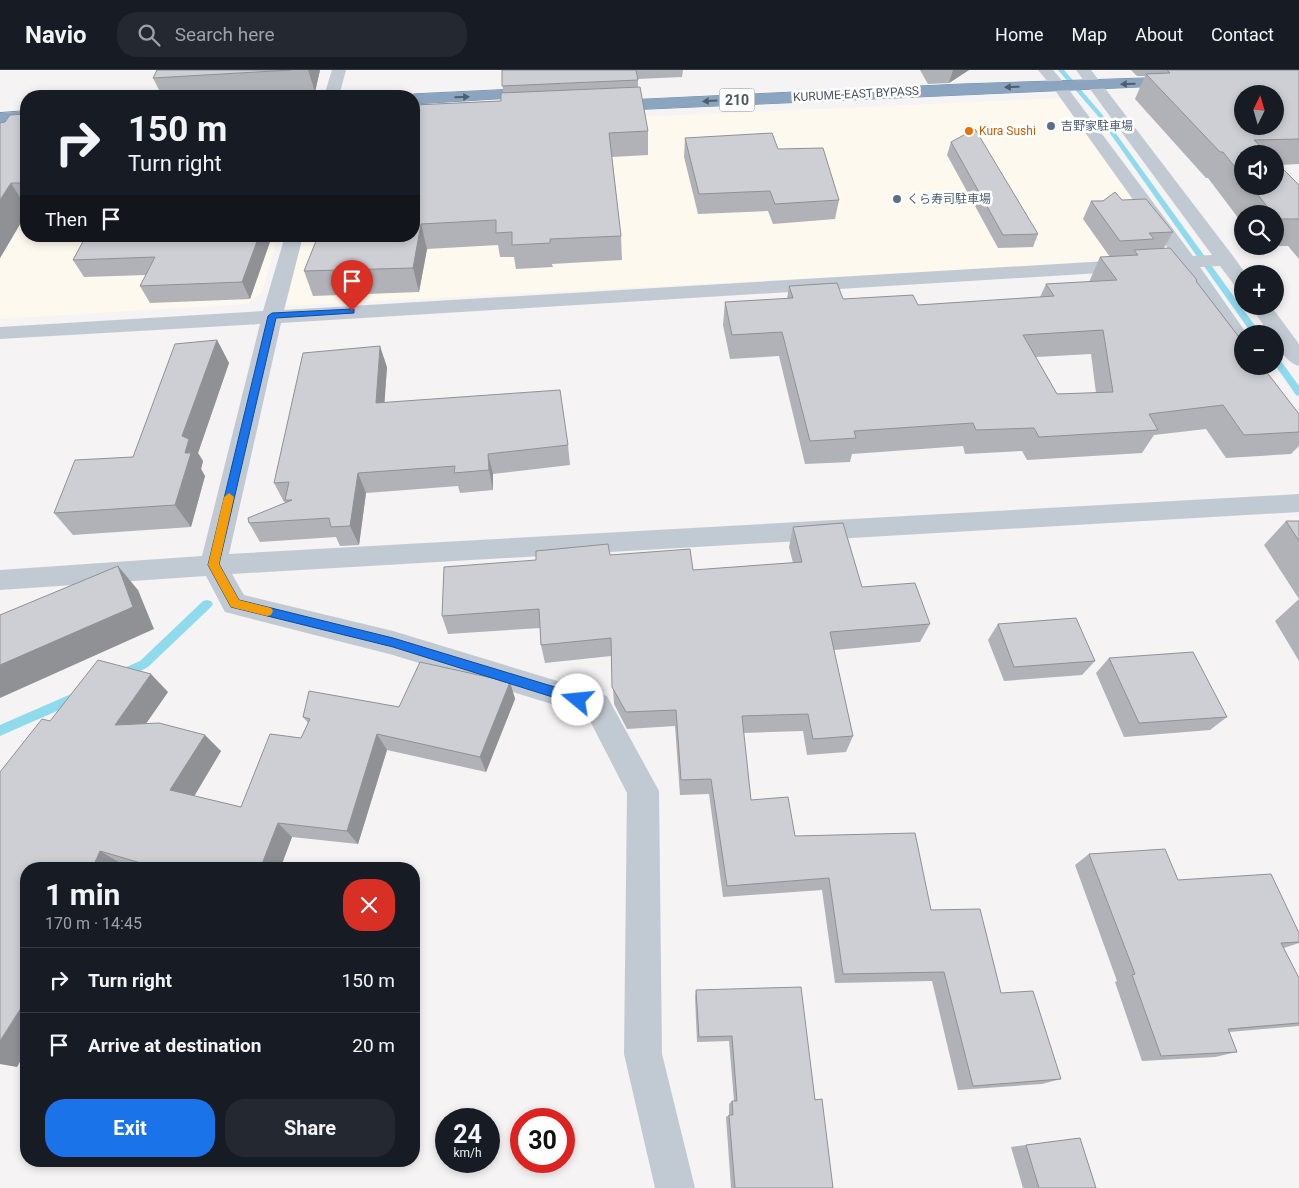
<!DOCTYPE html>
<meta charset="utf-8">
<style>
body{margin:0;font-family:Roboto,"Noto Sans JP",sans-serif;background:#242831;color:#f1f3f6;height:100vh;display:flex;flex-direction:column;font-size:19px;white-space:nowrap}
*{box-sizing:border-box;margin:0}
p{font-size:16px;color:#9ea1a6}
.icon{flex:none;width:28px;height:28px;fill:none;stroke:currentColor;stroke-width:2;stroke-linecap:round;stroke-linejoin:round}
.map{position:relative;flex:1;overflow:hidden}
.drawer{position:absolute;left:20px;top:792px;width:400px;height:305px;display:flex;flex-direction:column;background:#171b24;border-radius:20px;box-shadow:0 2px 8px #0003}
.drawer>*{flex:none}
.guide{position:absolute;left:20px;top:20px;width:400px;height:152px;border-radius:20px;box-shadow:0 2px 8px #0003;background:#171b24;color:#f1f3f6;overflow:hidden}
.needle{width:32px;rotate:5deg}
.tools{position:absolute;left:1234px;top:15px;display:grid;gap:10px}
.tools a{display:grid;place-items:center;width:50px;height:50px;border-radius:50%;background:#171b24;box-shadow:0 2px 8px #0003;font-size:25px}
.speed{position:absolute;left:435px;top:1038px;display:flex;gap:10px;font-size:25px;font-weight:700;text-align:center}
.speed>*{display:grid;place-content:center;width:65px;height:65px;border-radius:50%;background:#171b24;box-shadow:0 2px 8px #0003;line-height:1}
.speed small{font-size:12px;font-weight:400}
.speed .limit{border:8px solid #d22;background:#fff;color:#111}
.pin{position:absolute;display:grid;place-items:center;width:42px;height:42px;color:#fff;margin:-51px -21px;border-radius:50% 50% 50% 0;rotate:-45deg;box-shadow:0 0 5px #0007}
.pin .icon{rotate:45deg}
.me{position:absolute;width:55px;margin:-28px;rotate:287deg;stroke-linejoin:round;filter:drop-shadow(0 0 4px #0008)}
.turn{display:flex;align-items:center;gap:18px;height:105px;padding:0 25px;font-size:22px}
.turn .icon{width:65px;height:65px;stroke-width:2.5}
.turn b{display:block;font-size:35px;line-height:42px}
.then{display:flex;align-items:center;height:48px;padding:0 25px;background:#0003;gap:10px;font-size:19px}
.round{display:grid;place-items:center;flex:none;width:52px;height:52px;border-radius:20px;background:#242831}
.overview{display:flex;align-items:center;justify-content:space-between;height:85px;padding:0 25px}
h1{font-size:30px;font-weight:700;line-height:38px}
.cta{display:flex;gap:10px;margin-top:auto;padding:10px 25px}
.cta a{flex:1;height:58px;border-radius:20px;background:#1a73e8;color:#fff;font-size:20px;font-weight:700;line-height:58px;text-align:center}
.cta a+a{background:#242831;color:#f1f3f6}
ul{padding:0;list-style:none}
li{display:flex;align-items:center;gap:15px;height:65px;padding:0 25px;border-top:1px solid #363941}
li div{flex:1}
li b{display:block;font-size:19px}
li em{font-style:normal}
header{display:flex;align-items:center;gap:30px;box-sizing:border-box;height:70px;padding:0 25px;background:#171b24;border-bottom:1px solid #363941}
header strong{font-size:24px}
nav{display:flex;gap:28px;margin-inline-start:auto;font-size:18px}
.search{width:350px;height:45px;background:#242831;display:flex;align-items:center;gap:12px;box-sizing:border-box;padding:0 18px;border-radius:20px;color:#9ea1a6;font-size:19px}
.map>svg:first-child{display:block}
</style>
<header>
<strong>Navio</strong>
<div class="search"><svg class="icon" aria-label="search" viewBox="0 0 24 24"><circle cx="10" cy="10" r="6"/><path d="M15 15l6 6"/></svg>Search here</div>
<nav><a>Home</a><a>Map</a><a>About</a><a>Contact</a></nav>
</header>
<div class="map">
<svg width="1299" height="1118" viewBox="0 0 1299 1118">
<rect width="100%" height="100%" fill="#f5f3f3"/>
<path fill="#fdf9ef" d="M1061 28 1175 189 286 236 303 166H414V57Z
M26 76V166H278L262 223 246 234 0 249V77Z"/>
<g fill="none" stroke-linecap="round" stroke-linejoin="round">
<path fill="#90daee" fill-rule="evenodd" d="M1058 0H1064L1101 43 1261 264H1252L1097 45Z
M1275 286 1278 287 1299 316V326L1296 325 1275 295Z
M207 530 211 531 213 534 211 537 148 597 123 610 119 611 115 610 113 606 115 602 140 591 203 531Z
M78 621 82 622 84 626 82 630 0 666V655Z"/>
<defs>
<path id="highway" d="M1179 7 1184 9 1187 12 1184 15 605 41 599 39 597 36 599 33 605 31 962 14Z
M540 18 545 20 548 23 545 26 414 34V26H408L414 24Z
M26 41V51L0 53V43Z"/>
</defs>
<use href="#highway" stroke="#7690ad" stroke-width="1"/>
<path fill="#c1cad2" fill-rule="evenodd" d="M332 0H346L339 26H324Z
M1038 0H1053L1064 13 1193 186 1212 185 1076 0H1091L1233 186 1246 204H1242V218L1235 216 1220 196 1200 197 1247 264H1242V278L1235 277 1182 198 281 253 229 484 1299 424V442L232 504 244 525 393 561 607 626 659 721 662 984 695 1118H655L624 984 627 723 587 645 393 585 225 542 206 506 0 520V500L202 486 260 254 0 269V257L263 241 285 166H303L284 240 1174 187 1054 19Z
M1250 236H1271L1299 274V296C1287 293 1275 276 1275 264H1270Z"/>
<use href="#highway" fill="#8ba5c1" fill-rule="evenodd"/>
</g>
<path fill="#b0b2b7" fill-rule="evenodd" d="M157 0H320L315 22 252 26H162L153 8Z
M502 0H683L682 7 638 9V17L648 61V85L612 87 621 166 622 190 552 194 553 197 516 199 514 187H500L498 175 427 179 419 222 313 226 304 201 414 166V35L501 31 503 23Z
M920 0H969L949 13 928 14Z
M1131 0H1299V94L1279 95 1299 115V189L1288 176H1275V144H1242V153L1208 108H1206L1135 29 1145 6H1137ZM1242 84H1275V116H1242Z
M26 44V144L0 188V53L5 52Z
M685 68 778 79 839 130 835 149 773 154 768 141 698 144 684 87Z
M951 72 1038 164 1033 177 998 178 947 85Z
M1122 130 1173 162 1164 178 1197 210V212L1299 344V376L1291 384 1226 388 1206 359 1154 365 1142 383 1027 390 1022 381 965 384 963 376 852 384 850 392 805 394 779 286 730 289 723 255 725 232 787 229 789 216 843 229 918 235 1040 227 1046 214 1089 212 1100 187H1110L1083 149 1091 131ZM1091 284 1096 323 1057 324 1036 287Z
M86 166H272L250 229 150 233 140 216 146 205 84 207 73 190Z
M217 270 229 293 198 383 203 391 201 399 205 406 191 457 73 465 54 443 133 387Z
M387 297 384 333 568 375 570 395 493 404V420L460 423 458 416 366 423 359 475 340 476 336 467 260 472 249 453 286 432H284L274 413Z
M1286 451H1299V591L1275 551 1299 529 1264 475Z
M793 457 862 517 930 554 920 572 834 580 853 666 846 682 807 685 803 661 743 663 751 730 795 766 931 840 1001 923 1061 1009 1042 1014 958 1020 932 911 835 913 822 820 723 827 709 724 680 725 675 656 627 659 614 634 611 586 545 593 541 575 540 558 448 564 442 546 610 485 693 500 793 493 789 477Z
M998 554 1095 591 1082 605 1004 611 988 570Z
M1109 588 1227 647 1210 660 1124 667 1096 603Z
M510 612 515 629 486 702 387 680 358 774 292 767 280 799H137L122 794 17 997 50 651 168 622 146 653 221 681 194 726 241 737 301 668 308 653 303 647 399 637Z
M1089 784 1178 810 1299 863V873L1284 878 1299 908V956L1229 962 1237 982 1215 987 1142 991 1115 912 1117 911 1075 795Z
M696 920 815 1030 833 1118H731L726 1047 729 1045V1034L732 1031H734L729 971 697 972 695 927Z
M1080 1068 1096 1118H1023L1011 1077Z"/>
<path fill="#909195" d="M308 0H320L315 22Z
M953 0H969L949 13Z
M11 113 26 137V144L0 188V130Z
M421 154 427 179 419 222 413 198Z
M259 166H272L250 229 242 212Z
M217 270 229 293 198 383 203 391 201 399 205 406 191 457 175 435 185 383 182 366Z
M380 276 387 297 383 354 376 333Z
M488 384 493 404V420L489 400Z
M358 403 366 423 359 475 350 456Z
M118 496 138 520 154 559 0 628V595Z
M151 604 168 622 134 671 115 655Z
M510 612 515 629 486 702 480 687Z
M377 664 387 680 358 774 347 761Z
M205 665 221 681 189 735 170 720Z
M278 753 292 767 280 799H260Z
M100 781 122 794 120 799H92Z
M26 930V981L17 997 0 994V971Z"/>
<path fill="#cdcfd5" stroke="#909195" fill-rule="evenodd" d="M157 0H291L153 8Z
M502 0H636L638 10 502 16Z
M1167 0H1299V69L1254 70 1268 84H1242V106L1223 82H1220L1146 4 1170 3ZM1242 24H1275V56H1242Z
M640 17 648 61 609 63 621 166 550 169V173L512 175V162L496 163V150L421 154 413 198 304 201 318 166H414V35L501 31V23Z
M26 44V113H11L0 130V53L5 52 10 45Z
M975 59 1038 164 1003 165 951 72Z
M772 63 778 79 823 78 839 130 775 134 770 121 699 124 685 68Z
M1275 91 1299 115V149H1278L1275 146V144H1273L1251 116H1275Z
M1115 122 1122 130 1146 129 1173 162 1149 163 1154 169 1120 171 1091 131H1103Z
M86 166H259L242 212 140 216 155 187 73 190Z
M1170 178 1197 210 1196 211 1242 271V296H1262L1299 344V362L1244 365 1223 335 1149 344 1158 360 1039 367 1034 358 976 360 973 353 854 361 856 368 810 371 782 262 732 265 725 232 793 228 789 216 837 213 843 229 913 225 918 235 1054 226 1046 214 1117 210 1100 187 1138 185 1134 180ZM1103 260 1113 322 1057 324 1023 265Z
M217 270 182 366 189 369 185 383H191L175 435 54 443 75 390 133 387 175 274Z
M380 276 376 333 560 320 568 375 488 384 489 400 454 403 455 396 358 403 350 456 331 457 329 448 249 453 248 448 292 430H285L289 412 274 413 303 283Z
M1286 451H1299V471Z
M843 453 862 517 915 513 930 554 830 562 853 666 813 669 808 644 742 646 751 730 788 727 795 766 915 763 931 840 980 839 1001 923 1033 921 1061 1009 973 1016 944 902 843 904 829 808 727 816 711 709 681 710 676 640 626 642 612 617 611 568 541 575 539 539 442 546 444 497 536 490V481L608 474 610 485 690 479 693 500 802 492 793 457Z
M118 496 133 537 0 595V545Z
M1076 548 1095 591 1014 597 998 554Z
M1193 582 1227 647 1139 653 1109 588Z
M98 590 151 604 115 655 159 653 205 665 170 720 241 737 270 664 301 668 310 649 303 647 309 621 399 637 420 592 510 612 480 687 377 664 347 761 278 753 260 799H161L100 781 92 799H26V930L0 971V702L42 649 50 651Z
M1165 779 1178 810 1271 804 1299 863V872L1281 873 1299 908V953L1228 959 1237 982 1161 986 1132 905 1135 904 1089 784Z
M801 917 815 1030 822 1029 833 1118H735L729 1045H733L732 1031H737L732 966 699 967 696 920Z
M1080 1068 1096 1118H1039L1026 1075Z"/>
<defs><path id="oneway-solid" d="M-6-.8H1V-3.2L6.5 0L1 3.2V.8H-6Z" transform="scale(1.25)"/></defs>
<g fill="#505e6b">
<use href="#oneway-solid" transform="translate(1128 14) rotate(178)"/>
<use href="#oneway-solid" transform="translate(1012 17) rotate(178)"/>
<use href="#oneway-solid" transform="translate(462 27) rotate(-2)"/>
<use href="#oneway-solid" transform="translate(710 31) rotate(177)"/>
</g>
<path fill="#1a73e8" stroke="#114b97" d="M352 239H354V243L276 248 219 494 239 530 393 568 578 624 582 626 584 630 582 633 578 635 393 577 231 537 208 495 268 246 272 243Z"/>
<path fill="#f59e0b" d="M229 423 234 427 219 494 239 530 271 538 273 541 271 545 267 546 231 537 208 495 224 427Z"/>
<g fill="#5c6f8a" stroke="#fff" stroke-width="2">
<circle cx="1051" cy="56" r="5"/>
<circle cx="897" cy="129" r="5"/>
</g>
<circle fill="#e8710a" stroke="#fff" stroke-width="2" cx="969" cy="61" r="5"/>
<g text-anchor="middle" stroke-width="5" stroke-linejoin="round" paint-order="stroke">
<g font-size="12" fill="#4a5661" stroke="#fff">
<text transform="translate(856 24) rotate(-3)" y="4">KURUME-EAST BYPASS</text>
</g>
<g font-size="12" fill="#4e5e75" stroke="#fff" text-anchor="start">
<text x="1061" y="60">吉野家駐車場</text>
<text x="907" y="133">くら寿司駐車場</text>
</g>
<g font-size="12" fill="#c56008" stroke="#fff" text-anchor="start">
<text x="979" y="65">Kura Sushi</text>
</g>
<rect fill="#fff" stroke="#808990" stroke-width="1" x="719.5" y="18.5" width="35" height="23" rx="4"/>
<g font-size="14" font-weight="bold" fill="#4a5661">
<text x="737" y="35">210</text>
</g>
</g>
</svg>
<div class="tools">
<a><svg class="needle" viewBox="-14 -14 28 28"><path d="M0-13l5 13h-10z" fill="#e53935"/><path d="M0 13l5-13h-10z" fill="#9ea1a6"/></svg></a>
<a><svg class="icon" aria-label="sound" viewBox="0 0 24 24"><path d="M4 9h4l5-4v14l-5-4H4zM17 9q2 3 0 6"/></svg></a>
<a><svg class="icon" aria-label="search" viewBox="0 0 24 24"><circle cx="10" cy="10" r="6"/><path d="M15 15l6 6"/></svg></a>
<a>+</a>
<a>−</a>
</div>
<div class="speed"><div>24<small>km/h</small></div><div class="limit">30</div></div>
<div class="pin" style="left:352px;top:241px;background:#d93025"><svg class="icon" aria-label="arrive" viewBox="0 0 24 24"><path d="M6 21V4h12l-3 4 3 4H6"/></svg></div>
<svg class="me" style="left:578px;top:630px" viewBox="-20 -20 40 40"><circle r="19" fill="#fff"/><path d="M0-13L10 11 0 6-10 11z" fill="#1a73e8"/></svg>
<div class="guide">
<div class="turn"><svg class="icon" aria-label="right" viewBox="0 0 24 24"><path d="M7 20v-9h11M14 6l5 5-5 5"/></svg><div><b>150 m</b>Turn right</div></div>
<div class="then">Then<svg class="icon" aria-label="arrive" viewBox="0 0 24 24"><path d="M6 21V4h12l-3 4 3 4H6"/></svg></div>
</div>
<section class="drawer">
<div class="overview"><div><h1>1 min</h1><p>170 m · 14:45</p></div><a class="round" style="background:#d93025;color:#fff"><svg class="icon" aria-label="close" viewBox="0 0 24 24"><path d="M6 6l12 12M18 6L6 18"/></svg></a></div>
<ul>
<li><svg class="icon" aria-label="right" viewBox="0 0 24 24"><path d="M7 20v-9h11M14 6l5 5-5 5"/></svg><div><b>Turn right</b></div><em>150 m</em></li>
<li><svg class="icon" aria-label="arrive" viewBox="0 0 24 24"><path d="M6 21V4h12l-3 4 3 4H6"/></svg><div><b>Arrive at destination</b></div><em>20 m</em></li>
</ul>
<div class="cta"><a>Exit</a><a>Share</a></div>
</section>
</div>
